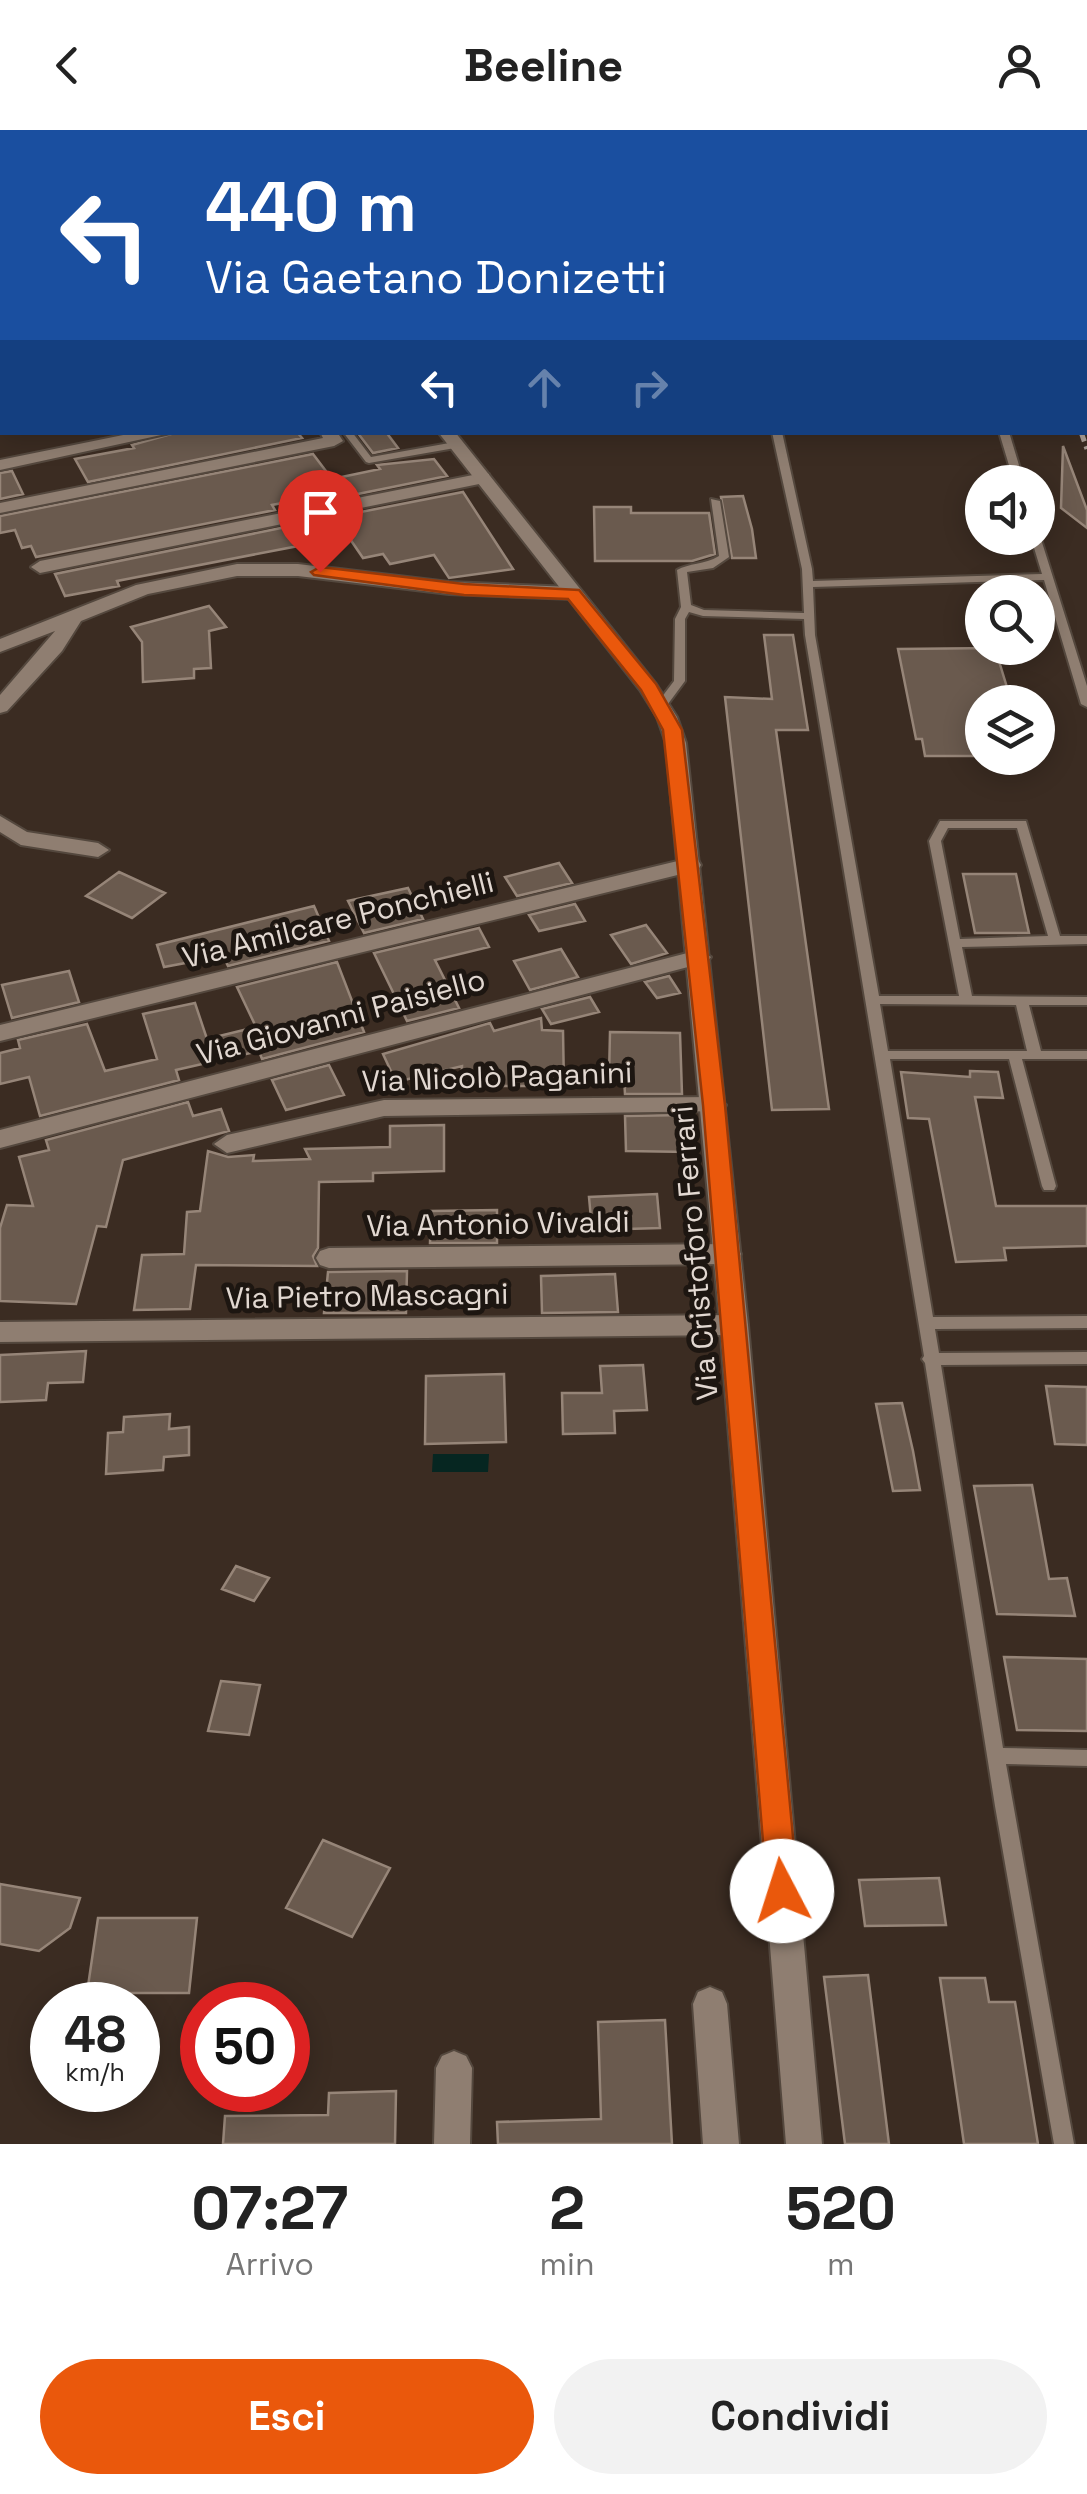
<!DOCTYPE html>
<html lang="it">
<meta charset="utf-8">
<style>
body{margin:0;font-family:"Space Grotesk",sans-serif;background:#f2f2f2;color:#222;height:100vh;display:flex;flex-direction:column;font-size:38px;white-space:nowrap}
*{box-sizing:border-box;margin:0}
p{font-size:32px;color:#767676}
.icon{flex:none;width:55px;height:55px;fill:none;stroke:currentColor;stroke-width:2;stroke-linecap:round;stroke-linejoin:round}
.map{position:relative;height:2014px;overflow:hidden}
.panel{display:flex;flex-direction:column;background:#fff;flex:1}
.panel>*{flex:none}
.hud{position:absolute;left:0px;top:0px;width:1088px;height:305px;box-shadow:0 5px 25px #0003;background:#1a4fa0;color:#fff;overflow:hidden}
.fabs{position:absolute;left:965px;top:335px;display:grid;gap:20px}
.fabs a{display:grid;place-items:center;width:90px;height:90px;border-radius:50%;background:#fff;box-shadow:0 5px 25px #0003;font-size:50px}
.speed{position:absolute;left:30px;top:1852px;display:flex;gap:20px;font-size:50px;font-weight:700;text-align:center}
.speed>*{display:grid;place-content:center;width:130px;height:130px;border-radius:50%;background:#fff;box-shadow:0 5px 25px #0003;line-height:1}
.speed small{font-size:25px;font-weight:400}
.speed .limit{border:15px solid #d22;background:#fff;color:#111}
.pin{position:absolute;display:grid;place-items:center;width:85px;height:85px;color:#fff;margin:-102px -42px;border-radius:50% 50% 50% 0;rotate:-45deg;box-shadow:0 0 10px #0007}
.pin .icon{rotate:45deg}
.me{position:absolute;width:110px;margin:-55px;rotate:355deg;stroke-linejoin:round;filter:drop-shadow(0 0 8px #0008)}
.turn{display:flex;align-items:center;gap:35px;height:210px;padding:0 40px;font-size:45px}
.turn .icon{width:130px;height:130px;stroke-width:2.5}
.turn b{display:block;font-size:70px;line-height:85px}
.lanes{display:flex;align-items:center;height:95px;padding:0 40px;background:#0003;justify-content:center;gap:50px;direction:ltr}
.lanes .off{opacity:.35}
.eta{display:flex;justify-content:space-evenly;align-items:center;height:170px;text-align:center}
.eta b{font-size:60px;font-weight:600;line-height:70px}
.cta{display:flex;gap:20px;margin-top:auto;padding:20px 40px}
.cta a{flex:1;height:115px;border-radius:60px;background:#ea580c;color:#fff;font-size:40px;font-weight:600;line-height:115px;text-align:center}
.cta a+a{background:#f2f2f2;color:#222}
header{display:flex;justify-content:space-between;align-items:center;height:130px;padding:0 40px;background:#fff;font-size:45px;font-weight:600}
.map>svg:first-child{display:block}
</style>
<header><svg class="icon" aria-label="back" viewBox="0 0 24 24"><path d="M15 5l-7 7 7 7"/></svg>Beeline<svg class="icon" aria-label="person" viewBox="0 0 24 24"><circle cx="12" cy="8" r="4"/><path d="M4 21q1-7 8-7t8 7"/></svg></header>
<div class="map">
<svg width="1087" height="2014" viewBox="0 0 1087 2014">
<rect width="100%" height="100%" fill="#3b2c22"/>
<path fill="#062621" d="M433 1324H489L488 1342H432Z"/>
<path fill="#6a5a4e" stroke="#968578" stroke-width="2.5" d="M178 302H297L302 308 88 352 75 329 134 318 132 315Z
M357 302H386L398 318 373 323Z
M1063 316 1087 380V398L1061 378Z
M313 324 332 349 380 339 377 335 434 329 447 346 323 371 319 366 272 375 275 380 36 427 31 416 22 418 15 400 0 403V386Z
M12 341 23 364 0 369V343Z
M463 362 513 439 449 448 434 425 390 434 383 424 363 428 335 387Z
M743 366 752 399 756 428H732L721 367Z
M594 377H631V383H709L715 424 692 431H595Z
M286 397 298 416 117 451 119 456 65 466 55 444Z
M209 476 226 497 209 501 211 538 194 539V548L143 552 142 512 131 497Z
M764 505H793L808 600H776L829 979 772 980 725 567 772 569Z
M995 518 1009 564 1002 565 1004 572H982V626H925L922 609H916L898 519Z
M559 733 572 753 517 766 505 747Z
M119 742 165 763 132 788 86 766Z
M963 744H1016L1029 803H975Z
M408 758 423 789 364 803 348 771Z
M575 774 585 791 539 801 529 785Z
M314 776 329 811 228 836 223 826 164 837 157 815Z
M646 795 667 823 631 834 611 805Z
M479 798 489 817 435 830 459 878 407 891 374 823Z
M561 819 578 847 530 860 514 831Z
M337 832 364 902 262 929 259 921 176 940 179 950 40 986 29 947 0 954V923L20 918 18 910 87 894 105 941 157 929 143 884 195 873 207 909 256 897 237 857Z
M69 841 79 872 12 888 2 855Z
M669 846 680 863 657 868 645 852Z
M590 867 599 882 551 894 542 879Z
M541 888 542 900 563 901 564 956H461L462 936 396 952 383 924 490 893 494 901Z
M610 902 680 903 682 964H625L624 948 609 947Z
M329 935 344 965 286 980 272 950Z
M970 941 998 942 1003 968 975 967 996 1076H1087V1116L1004 1118 1006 1130 956 1132 929 989 908 988 901 942 970 947Z
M188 972 193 986 221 979 229 1001 123 1030 106 1097 97 1096 76 1174 0 1171V1098L7 1075 33 1076 19 1027 49 1020 46 1010Z
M687 985 689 1022 626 1021 625 986Z
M444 995V1041L373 1043V1051L319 1052 318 1118 313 1126 317 1136 196 1135 190 1179 134 1180 142 1125 184 1124 187 1082 200 1081 208 1021 228 1027 254 1025 253 1031 310 1029 305 1019 390 1017V996Z
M657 1064 660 1098 592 1100 589 1067Z
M497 1080V1113H430L431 1081Z
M328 1142 407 1141 406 1183H324Z
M615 1144 618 1182 542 1183 541 1146Z
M86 1221 83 1252 48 1253 46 1270 0 1272V1225Z
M643 1235 647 1280 614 1281 615 1303 563 1304 562 1263H602L600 1236Z
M504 1244 506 1312 425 1314 426 1246Z
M1046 1256 1087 1257V1315L1055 1314Z
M902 1273 913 1321 920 1360 893 1361 876 1274Z
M170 1284 169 1299 189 1297V1325L164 1327 163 1340 106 1344 108 1303 123 1302 124 1287Z
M1032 1355 1049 1449 1067 1448 1075 1486 997 1484 974 1356Z
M236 1436 269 1448 254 1471 222 1459Z
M1004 1527 1087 1529V1601L1017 1600Z
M221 1551 260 1555 249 1605 208 1601Z
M323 1710 390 1738 352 1807 286 1778Z
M939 1748 946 1795 865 1796 859 1750Z
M0 1754 80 1768 70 1798 39 1821 0 1814Z
M98 1788H197L189 1863H87Z
M868 1845 889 2014H845L824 1847Z
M940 1848H985L989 1872H1015L1038 2014H964Z
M665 1890 672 2014H498L497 1992 601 1989 598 1892Z
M396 1961 395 2014H223L225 1986 328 1985 329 1963Z"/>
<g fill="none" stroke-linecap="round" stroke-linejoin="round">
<defs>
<path id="service" d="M1085 23H1087V28H1085Z
M1085 69H1087V74H1085Z
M343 302H352L371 327 455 312 460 315 455 318 369 333 366 332Z
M772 302H782L812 439 813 451 1042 444 1031 408 1040 406 1087 556V577L1081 574 1044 450 813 457 815 505 879 866H959L929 711 940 691H1026L1060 806H1087V814L962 817 972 866 1087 867V875H1029L1041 921H1087V929H1022L1056 1056 1054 1060H1044L1042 1056 1009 929H890L933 1187 1087 1186V1198L935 1199 939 1223 1087 1222V1234L941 1235 1003 1618 1087 1620V1636L1006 1634 1074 2014H1054L995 1676 925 1233 922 1229 924 1226 805 505 804 489 703 486 689 482 685 489V551L665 578 661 579 655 576 674 551 675 489 681 477 677 440C689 433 704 435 719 426L711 369 720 371 729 427 713 438 687 442 691 475 704 480 804 483 802 439ZM948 698H1017L1048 806 960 809 941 711ZM880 874 1016 875 1027 921H888Z
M999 302H1009L1024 352H1014Z"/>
<path id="minor" d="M92 0H141L142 2H94Z
M0 119 2 120V133L0 132Z
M138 302H175L0 340V330Z
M320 302H337L343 311 334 316 0 383V373L323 308Z
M483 343 489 344V352L40 443 31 437 40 431Z
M237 434H298L449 452 573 457 583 463 573 469 449 464 298 446H237L148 464 81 491 62 521 7 581 0 583V565L55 501 0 522V509L136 455Z
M0 686 27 702 98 713 109 720 98 727 21 715 0 702Z
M690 728 698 730 701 735 698 740 0 911V895Z
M699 820 711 827 707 832 0 1018V1000Z
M714 967 726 975 723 981 384 986 227 1023 214 1014 227 1005 384 970Z
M728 1114 737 1117 741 1124 737 1131 728 1134 329 1138 320 1135 316 1128 320 1121 329 1118Z
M734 1185 744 1188 748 1195 744 1202 734 1205 0 1212V1192Z
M710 1857 722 1862 727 1874 739 2014H703L693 1874 698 1862Z
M454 1921 466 1926 472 1938 470 2014H434L436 1938 442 1926Z"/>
<path id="secondary" d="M185 0H201L202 2H187Z
M438 302H455L656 554 677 587 686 613 748 1195 822 2014H786L720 1195 666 613 657 587 640 560Z"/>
</defs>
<use href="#service" stroke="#54483e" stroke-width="4"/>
<use href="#minor" stroke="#54483e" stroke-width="4"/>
<use href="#secondary" stroke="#54483e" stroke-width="4"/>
<use href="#service" fill="#8f7e71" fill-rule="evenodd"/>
<use href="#minor" fill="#8f7e71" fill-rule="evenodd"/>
<use href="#secondary" fill="#8f7e71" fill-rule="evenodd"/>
<path stroke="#aa9e96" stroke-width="5" stroke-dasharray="10 5" stroke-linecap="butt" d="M1081 302 1087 319"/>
</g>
<path fill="#ea580c" stroke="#983908" stroke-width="2.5" d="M320 437 464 454 579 460 656 554 682 600 725 975 798 1761 793 1771 782 1775 772 1771 767 1761 703 975 663 600 641 560 568 469 464 465 314 445 311 442Z"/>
<g text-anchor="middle" stroke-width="10" stroke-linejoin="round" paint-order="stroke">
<g font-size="30" fill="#e2d8d1" stroke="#1d1611">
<text transform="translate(338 790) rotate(-14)" y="10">Via Amilcare Ponchielli</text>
<text transform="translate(341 887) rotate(-15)" y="10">Via Giovanni Paisiello</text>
<text transform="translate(497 947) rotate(-2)" y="10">Via Nicolò Paganini</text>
<text transform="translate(498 1094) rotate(-1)" y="10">Via Antonio Vivaldi</text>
<text transform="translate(695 1123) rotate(-95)" y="10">Via Cristoforo Ferrari</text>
<text transform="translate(367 1166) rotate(-1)" y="10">Via Pietro Mascagni</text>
</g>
</g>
</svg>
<div class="fabs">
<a><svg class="icon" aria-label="sound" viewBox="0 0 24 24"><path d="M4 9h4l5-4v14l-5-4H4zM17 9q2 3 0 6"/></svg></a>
<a><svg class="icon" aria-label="search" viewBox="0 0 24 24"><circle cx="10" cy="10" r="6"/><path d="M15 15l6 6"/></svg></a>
<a><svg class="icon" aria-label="layers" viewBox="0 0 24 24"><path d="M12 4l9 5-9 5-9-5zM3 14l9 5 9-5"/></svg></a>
</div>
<div class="speed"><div>48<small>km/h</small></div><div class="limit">50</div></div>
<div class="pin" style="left:320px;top:442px;background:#d93025"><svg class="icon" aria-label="arrive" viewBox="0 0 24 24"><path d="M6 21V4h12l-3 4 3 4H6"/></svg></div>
<svg class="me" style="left:782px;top:1761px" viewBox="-20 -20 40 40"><circle r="19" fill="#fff"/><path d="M0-13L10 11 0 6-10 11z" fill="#ea580c"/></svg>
<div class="hud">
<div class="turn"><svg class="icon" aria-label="left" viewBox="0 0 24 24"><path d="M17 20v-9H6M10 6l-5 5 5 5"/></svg><div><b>440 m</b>Via Gaetano Donizetti</div></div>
<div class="lanes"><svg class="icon" aria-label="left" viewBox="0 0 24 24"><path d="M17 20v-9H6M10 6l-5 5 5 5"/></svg><svg class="icon off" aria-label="ahead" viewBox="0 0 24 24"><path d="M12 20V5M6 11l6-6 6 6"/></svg><svg class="icon off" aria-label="right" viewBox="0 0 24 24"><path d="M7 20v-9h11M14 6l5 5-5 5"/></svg></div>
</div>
</div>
<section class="panel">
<div class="eta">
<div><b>07:27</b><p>Arrivo</p></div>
<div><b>2</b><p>min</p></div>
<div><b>520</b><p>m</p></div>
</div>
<div class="cta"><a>Esci</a><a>Condividi</a></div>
</section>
